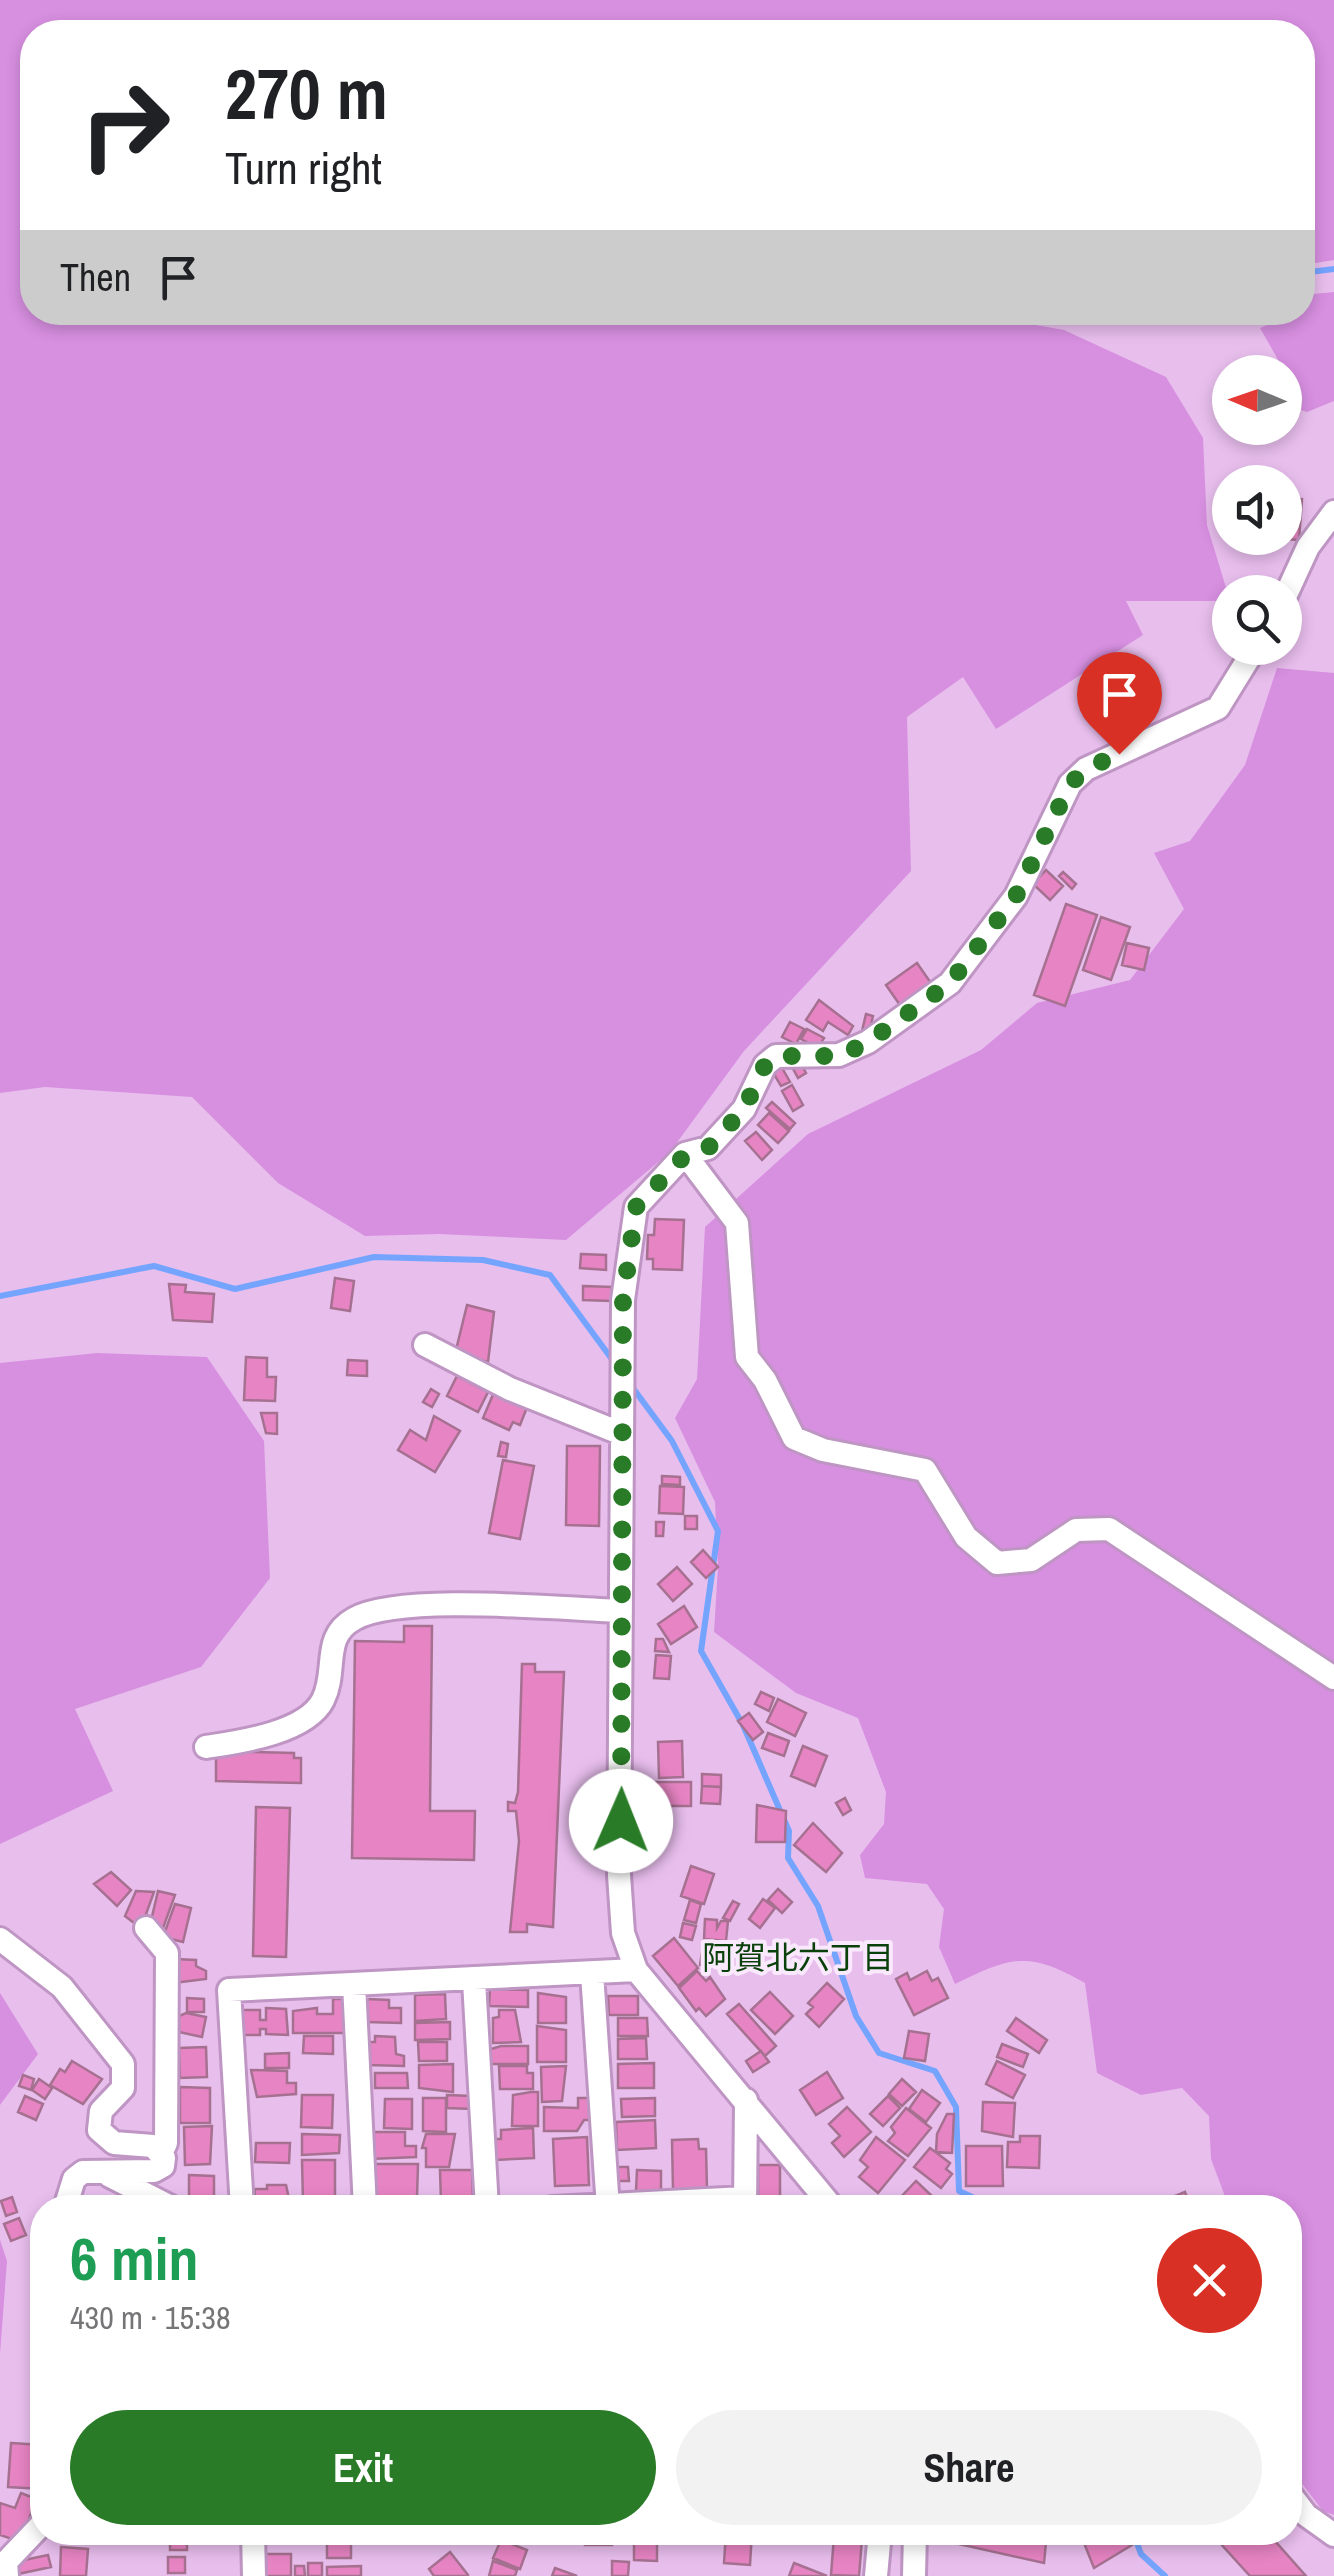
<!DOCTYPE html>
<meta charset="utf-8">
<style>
body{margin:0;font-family:"Archivo Narrow","Noto Sans JP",sans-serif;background:#f2f2f2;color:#202124;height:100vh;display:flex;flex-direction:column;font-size:38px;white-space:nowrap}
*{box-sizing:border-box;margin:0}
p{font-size:32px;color:#757577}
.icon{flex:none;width:55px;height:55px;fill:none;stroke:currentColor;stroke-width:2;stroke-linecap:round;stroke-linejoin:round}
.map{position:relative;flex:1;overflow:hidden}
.sheet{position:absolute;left:30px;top:2195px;width:1272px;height:350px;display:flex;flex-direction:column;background:#fff;border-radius:40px;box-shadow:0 5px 15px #0003}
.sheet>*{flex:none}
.hud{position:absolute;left:20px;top:20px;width:1295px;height:305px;border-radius:40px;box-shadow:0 5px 15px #0003;background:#fff;color:#202124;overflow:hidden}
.needle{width:65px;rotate:272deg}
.tools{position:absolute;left:1212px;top:355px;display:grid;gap:20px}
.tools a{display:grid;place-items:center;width:90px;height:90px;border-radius:50%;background:#fff;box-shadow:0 5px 15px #0003;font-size:50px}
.pin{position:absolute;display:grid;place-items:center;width:85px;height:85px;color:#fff;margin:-102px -42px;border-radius:50% 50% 50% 0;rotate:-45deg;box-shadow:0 0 10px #0007}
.pin .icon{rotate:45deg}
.me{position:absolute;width:110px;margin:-55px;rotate:1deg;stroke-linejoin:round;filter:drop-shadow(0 0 8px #0008)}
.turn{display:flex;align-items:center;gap:35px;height:210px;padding:0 40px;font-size:45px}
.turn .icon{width:130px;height:130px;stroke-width:2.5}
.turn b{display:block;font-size:70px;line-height:85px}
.then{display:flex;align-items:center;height:95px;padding:0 40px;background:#0003;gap:20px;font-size:38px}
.round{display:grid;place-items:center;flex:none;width:105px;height:105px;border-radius:52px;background:#f2f2f2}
.head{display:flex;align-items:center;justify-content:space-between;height:170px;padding:0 40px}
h1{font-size:60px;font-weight:700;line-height:75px;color:#1e9e55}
.cta{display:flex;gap:20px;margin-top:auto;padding:20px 40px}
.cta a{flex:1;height:115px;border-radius:60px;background:#297b27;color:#fff;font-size:40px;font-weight:700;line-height:115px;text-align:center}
.cta a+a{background:#f2f2f2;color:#202124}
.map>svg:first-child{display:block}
</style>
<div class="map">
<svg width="1334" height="2576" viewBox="0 0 1334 2576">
<rect width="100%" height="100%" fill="#e8beed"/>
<path fill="#d78fe0" d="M0 0H1334V260L1303 265 1302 32H32V312H962L1064 330 1166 377 1203 438 1207 525 1230 601H1126L1143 635 996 729 963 677 907 717 911 871 744 1051 670 1152 566 1240 439 1234 365 1236 278 1183 192 1097 45 1087 0 1093Z
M1334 292V401L1307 412 1298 409 1285 372 1260 328 1277 321 1284 313 1302 312 1303 295Z
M1277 668 1334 673V2515L1323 2511 1290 2468V2208L1229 2207 1211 2159 1209 2116 1182 2088 1141 2095 1097 2073 1085 1983C1028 1950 1011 1957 955 1984L939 1947 944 1909 927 1884 865 1878 860 1855 884 1824 886 1792 858 1718 796 1693 714 1632 718 1567 715 1502 675 1418 697 1379 705 1227 808 1134 981 1050 1037 1003 1130 980 1184 909 1154 853 1190 841 1245 765Z
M97 1353 207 1357 264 1441 270 1578 201 1667 75 1709 113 1791 0 1844V1363Z
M0 1993 38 2054 0 2105Z
M0 2240 7 2261 0 2354Z"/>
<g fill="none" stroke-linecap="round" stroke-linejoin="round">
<path stroke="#75a4ff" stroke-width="6" d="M1302 273 1334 269
M0 1296 154 1266 235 1289 374 1257 483 1260 550 1275 614 1362
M630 1384 672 1441 718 1531 701 1651 743 1725 789 1831 788 1858 818 1906 856 2016 879 2053 935 2071 956 2107 959 2191 983 2202 1043 2208
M1133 2532 1141 2554 1165 2576"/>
</g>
<path fill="#e784c3" stroke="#a67191" stroke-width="2.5" d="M1285 497 1302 499 1299 540 1267 538H1285Z
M1046 870 1063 886 1050 900 1033 884Z
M1063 872 1076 884 1072 889 1059 876Z
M1066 904 1097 915 1065 1006 1034 995Z
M1101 917 1130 927 1111 980 1083 970Z
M1127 943 1149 948 1144 970 1122 965Z
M917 963 933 986 902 1008 886 985Z
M819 1000 853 1026 848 1035 828 1022 823 1031 806 1020Z
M866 1014 873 1016 869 1033 862 1031Z
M790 1022 804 1029 796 1044 782 1037Z
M807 1029 824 1038 818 1048 801 1039Z
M799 1060 806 1073 798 1078 791 1065Z
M781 1066 790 1082 781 1086 772 1071Z
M792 1085 803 1105 793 1111 782 1091Z
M772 1102 795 1123 790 1129 766 1108Z
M769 1113 789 1131 778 1143 758 1125Z
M756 1132 772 1150 762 1160 745 1141Z
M655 1219 684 1220 682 1270 653 1269V1259H647L648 1235H654Z
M581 1254 606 1255V1270L580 1268Z
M335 1278 354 1281 350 1311 331 1308Z
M169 1284 186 1285 185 1292 214 1294 212 1322 173 1320Z
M583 1286 612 1287 611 1301 583 1300Z
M467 1305 494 1312 488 1362 455 1354Z
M246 1357 267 1358V1377H276L275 1401 244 1400Z
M348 1360 367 1361V1376L347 1375Z
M457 1376 488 1392 478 1412 447 1396Z
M431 1389 439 1394 432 1407 423 1402Z
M495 1390 528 1405 520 1425 513 1422 509 1430 483 1418Z
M261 1413H277V1434L266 1433Z
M434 1416 460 1431 435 1472 398 1450 410 1430 426 1440Z
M501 1442 508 1444 506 1457 498 1456Z
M567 1446H600L599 1526 566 1525Z
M503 1460 534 1466 520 1539 489 1533Z
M662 1476 680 1477V1485L662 1484Z
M660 1486 684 1487 683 1514 659 1513Z
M685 1516H697V1529H685Z
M656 1522H664L663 1536H656Z
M703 1550 718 1567 706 1578 691 1562Z
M677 1567 692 1584 673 1601 658 1584Z
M684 1606 697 1627 671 1644 658 1624Z
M404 1626H432L430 1811H475L474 1860 352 1858 355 1641 404 1642Z
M656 1639H663L669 1652 655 1651Z
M656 1655 671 1656 669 1679 654 1678Z
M522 1664H535V1672H564L553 1927 527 1924V1932H510L519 1841 516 1811H508V1802L515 1803 518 1792Z
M761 1692 774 1698 769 1711 755 1704Z
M778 1699 806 1713 795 1736 767 1722Z
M749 1713 763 1732 753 1740 738 1721Z
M768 1733 789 1741 784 1756 762 1748Z
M682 1741 683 1777 659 1778 658 1742Z
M803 1746 827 1756 815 1786 791 1776Z
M216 1751 294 1753V1758H301V1783L216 1781Z
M702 1774 721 1775V1787L702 1786Z
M656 1782H691V1806H656Z
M702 1786 721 1787 720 1804 701 1803Z
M845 1798 851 1810 843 1815 836 1803Z
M757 1805 786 1811 785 1842H756Z
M256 1807 290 1808 286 1957 253 1956Z
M813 1823 842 1853 826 1872 794 1845Z
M691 1866 714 1874 704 1904 681 1896Z
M111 1872 131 1890 117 1906 94 1884Z
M778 1889 792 1902 782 1913 768 1900Z
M136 1891 154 1892 146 1914 150 1917 138 1926 125 1916Z
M158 1891 175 1895 163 1928 150 1925Z
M763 1899 775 1908 760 1928 749 1919Z
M690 1900 701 1904 696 1923 684 1920Z
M733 1901 739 1904 730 1921 723 1918Z
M175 1904 191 1908 183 1942 163 1937Z
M705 1919 717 1920V1928L721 1921H728L726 1941 704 1939Z
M683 1923 696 1926 692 1940 680 1937Z
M674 1938 698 1968 678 1986 653 1956Z
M704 1940 725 1944 721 1968 700 1965Z
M174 1959 196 1960V1966L206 1971V1979L173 1983Z
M697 1971 706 1981 710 1977 725 1999 706 2016 699 2008 696 2011 679 1988Z
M927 1971 932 1981 938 1978 948 1998 914 2015 896 1979 907 1973 910 1980Z
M827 1983 844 1999 819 2027 806 2014 813 2007 808 2003Z
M490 1989 528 1990V2007L489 2006Z
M770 1992 793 2016 775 2034 751 2010Z
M538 1993 566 1997V2023H538Z
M445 1994 446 2019 415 2021V1995Z
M608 1996H638V2015H609Z
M187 1998 204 1999V2012H187Z
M333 1999H347L349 2033H293V2011L317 2008V2014H333Z
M367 1999 389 2000V2008H401V2023L366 2022Z
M739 2004 776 2046 765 2056 727 2014Z
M266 2008 286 2009 288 2035 266 2034V2029H260V2035H240V2010H260V2020H266Z
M499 2010H515L521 2042 493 2043V2018L499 2017Z
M186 2013 206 2017 202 2037 179 2032V2016Z
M618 2018H647L648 2036H618Z
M1016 2018 1047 2040 1039 2053 1007 2031Z
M450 2022V2039L415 2040V2023Z
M537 2026 566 2030V2062H537Z
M909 2031 929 2034 925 2061 904 2058Z
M304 2036H333V2054L303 2053Z
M375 2036 395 2037 396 2054 404 2056V2066L368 2065 367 2042H375Z
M646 2038 647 2059H618V2039Z
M418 2042H447V2061H419Z
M1002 2044 1028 2054 1023 2067 997 2057Z
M501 2046H528V2064H489L488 2050Z
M206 2047 207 2077 180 2078 179 2048Z
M761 2051 769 2062 753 2072 746 2061Z
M289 2053V2068H265V2054Z
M72 2061 102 2079 83 2104 50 2085 60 2069 65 2072Z
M997 2061 1025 2075 1013 2098 986 2084Z
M654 2063V2088H618V2064Z
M453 2064V2092L419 2088V2065Z
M499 2066H527V2073H533V2089H500Z
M566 2066 562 2101 542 2102 541 2067Z
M251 2070 287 2071V2083H296V2094L257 2097Z
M827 2072 843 2098 816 2115 800 2090Z
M375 2073H407L408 2088H375Z
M23 2075 34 2079 31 2090 19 2086Z
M39 2079 52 2088 45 2099 32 2090Z
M902 2079 916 2092 902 2106 889 2094Z
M180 2087 210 2088V2123H180Z
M922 2090 940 2103 926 2122 909 2109Z
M531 2092H538V2126H512L513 2095Z
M302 2095H333L332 2128 301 2127Z
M447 2095 472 2096V2109L447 2108Z
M25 2096 43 2104 36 2120 18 2112Z
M888 2096 900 2108 883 2126 870 2114Z
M423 2098H446V2132L423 2131Z
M578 2098H596L595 2120H584L577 2131H544V2107L578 2108Z
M655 2098V2116L622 2117 621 2099Z
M385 2099H412V2129L384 2128Z
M983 2102 1015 2103 1013 2137 982 2131Z
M847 2107 871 2132 844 2157 832 2143 840 2136 829 2124Z
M906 2108 931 2128 908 2156 888 2141 895 2133 891 2127Z
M947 2114H954L952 2153 936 2152 937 2134Z
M655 2120 656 2148 617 2150 616 2122Z
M212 2126 210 2164 185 2165 184 2127Z
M533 2128 534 2158 495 2160 494 2139H501V2130Z
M370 2132H405V2146H416V2157L370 2159Z
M302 2134 340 2135 339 2153 302 2155Z
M426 2134H455L449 2167H426V2148H422Z
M1020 2136H1040L1039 2168 1007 2167 1008 2142H1020Z
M587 2137 589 2185 555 2186 553 2139Z
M876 2137 905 2160 878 2193 859 2177 868 2167 860 2160Z
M698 2139 699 2149H706L707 2189 673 2190 672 2140Z
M256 2143H290L289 2163 255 2162Z
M966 2146H1002L1003 2186H966Z
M930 2148 950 2163 946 2169 952 2174 941 2188 914 2167Z
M302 2160H335V2201L303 2202Z
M368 2164H418L417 2197H368Z
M758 2165H780V2202H758Z
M611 2167H628L629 2181H611Z
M440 2170H472L473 2202H441Z
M637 2170 661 2171V2192L636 2191Z
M189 2175 214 2176V2202H189Z
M916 2181 932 2196 921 2208H907L899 2199Z
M267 2185H286L291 2208H254L255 2189H267Z
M1185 2192 1191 2208H1180L1175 2196Z
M960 2196 964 2206 972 2203 974 2208H947L945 2202Z
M12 2197 17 2212 6 2216 1 2201Z
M1133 2198 1136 2208H1111L1110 2206Z
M19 2218 26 2235 11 2241 4 2224Z
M11 2443 42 2445V2489L8 2487Z
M21 2493 36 2499 21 2542 0 2535V2503L15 2508Z
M170 2532H187V2550H170Z
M327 2532H351V2558H327Z
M585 2532H611L612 2545H585Z
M634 2532H657V2561L634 2560Z
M726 2532H752L750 2565 724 2563Z
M934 2532H1047L1044 2563 932 2538Z
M1093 2532H1127L1132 2545 1094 2568 1082 2538Z
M1210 2532H1267L1306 2576H1250Z
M834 2536 862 2539 859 2576 831 2575Z
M501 2540 527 2550 520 2569 493 2558Z
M61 2547 88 2549 86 2576H60Z
M450 2552 468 2575 467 2576H434L429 2569Z
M264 2554H291V2576H264Z
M48 2555 51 2567 18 2574 15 2562Z
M168 2557H185V2573H168Z
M493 2561 517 2570 515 2576H489Z
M612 2561 629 2562 628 2576H612Z
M308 2563H322V2576H308Z
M794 2563 827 2576H789Z
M295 2566H304L305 2576H295Z
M361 2566V2576H327V2567Z
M555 2568 577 2576H552Z"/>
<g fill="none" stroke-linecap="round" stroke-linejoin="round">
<defs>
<path id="minor" d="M1285 597 1308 547 1334 512
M685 1154 737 1223 747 1357 765 1380 794 1438 823 1450 925 1470 966 1537 997 1563 1031 1560 1076 1530 1109 1529 1334 1678
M425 1345 510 1389 620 1433
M206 1747C239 1742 306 1733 323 1700 338 1670 321 1637 354 1619 400 1593 562 1609 621 1611
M146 1928 167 1953 166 2143 162 2151
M0 1939 62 1987 123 2064V2088L101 2111 99 2130 114 2143 153 2146 164 2158 163 2166 154 2171 83 2172 74 2179 65 2208
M592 1973 608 2208
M474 1981 487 2208
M354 1984 365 2208
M110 2176 173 2208
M242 2208 229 1990 636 1970
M552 2208 745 2198
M745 2208 746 2100
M833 2208 636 1970 623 1933 619 1875 623 1300 636 1207 685 1154 708 1148 744 1109 765 1065 776 1056 839 1055 868 1042 950 983 1016 896 1070 784 1086 769 1218 708 1255 648
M1290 2494 1306 2515 1334 2535
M253 2532 254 2576
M7 2576 6 2562 42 2524
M876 2576 880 2532
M914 2576 915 2532"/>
</defs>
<use href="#minor" stroke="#be95c3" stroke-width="28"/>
<use href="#minor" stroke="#fff" stroke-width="22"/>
</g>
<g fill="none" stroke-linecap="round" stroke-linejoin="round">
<path stroke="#297b27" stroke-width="18" stroke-dasharray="0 32.4" d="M621 1821 623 1300 636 1207 686 1154 708 1148 744 1109 765 1065 776 1056H840L868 1042 950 983 1016 896 1070 784 1086 769 1119 754"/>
</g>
<g text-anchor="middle" stroke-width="8" stroke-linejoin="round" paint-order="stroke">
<g font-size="32" fill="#0a410a" stroke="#fae9fc">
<text x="798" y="1969">阿賀北六丁目</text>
</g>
</g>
</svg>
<div class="tools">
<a><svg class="needle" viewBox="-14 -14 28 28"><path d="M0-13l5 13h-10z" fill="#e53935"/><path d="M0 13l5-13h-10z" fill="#757577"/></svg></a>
<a><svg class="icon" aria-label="sound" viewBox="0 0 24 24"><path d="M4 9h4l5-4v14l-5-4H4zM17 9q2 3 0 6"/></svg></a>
<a><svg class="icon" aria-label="search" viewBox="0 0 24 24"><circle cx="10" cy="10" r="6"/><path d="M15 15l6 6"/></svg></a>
</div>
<div class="pin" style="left:1119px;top:754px;background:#d93025"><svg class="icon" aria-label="arrive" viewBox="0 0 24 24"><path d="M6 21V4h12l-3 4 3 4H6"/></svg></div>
<svg class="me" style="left:621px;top:1821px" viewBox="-20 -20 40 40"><circle r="19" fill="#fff"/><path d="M0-13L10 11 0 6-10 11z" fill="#297b27"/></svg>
<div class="hud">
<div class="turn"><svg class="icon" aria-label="right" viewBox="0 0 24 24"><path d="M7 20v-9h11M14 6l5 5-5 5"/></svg><div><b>270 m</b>Turn right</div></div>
<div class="then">Then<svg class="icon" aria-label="arrive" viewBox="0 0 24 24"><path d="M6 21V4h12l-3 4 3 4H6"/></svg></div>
</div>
<section class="sheet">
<div class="head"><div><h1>6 min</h1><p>430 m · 15:38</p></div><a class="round" style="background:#d93025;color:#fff"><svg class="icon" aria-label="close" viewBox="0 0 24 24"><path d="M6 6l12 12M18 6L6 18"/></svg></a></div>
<div class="cta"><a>Exit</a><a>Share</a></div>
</section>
</div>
